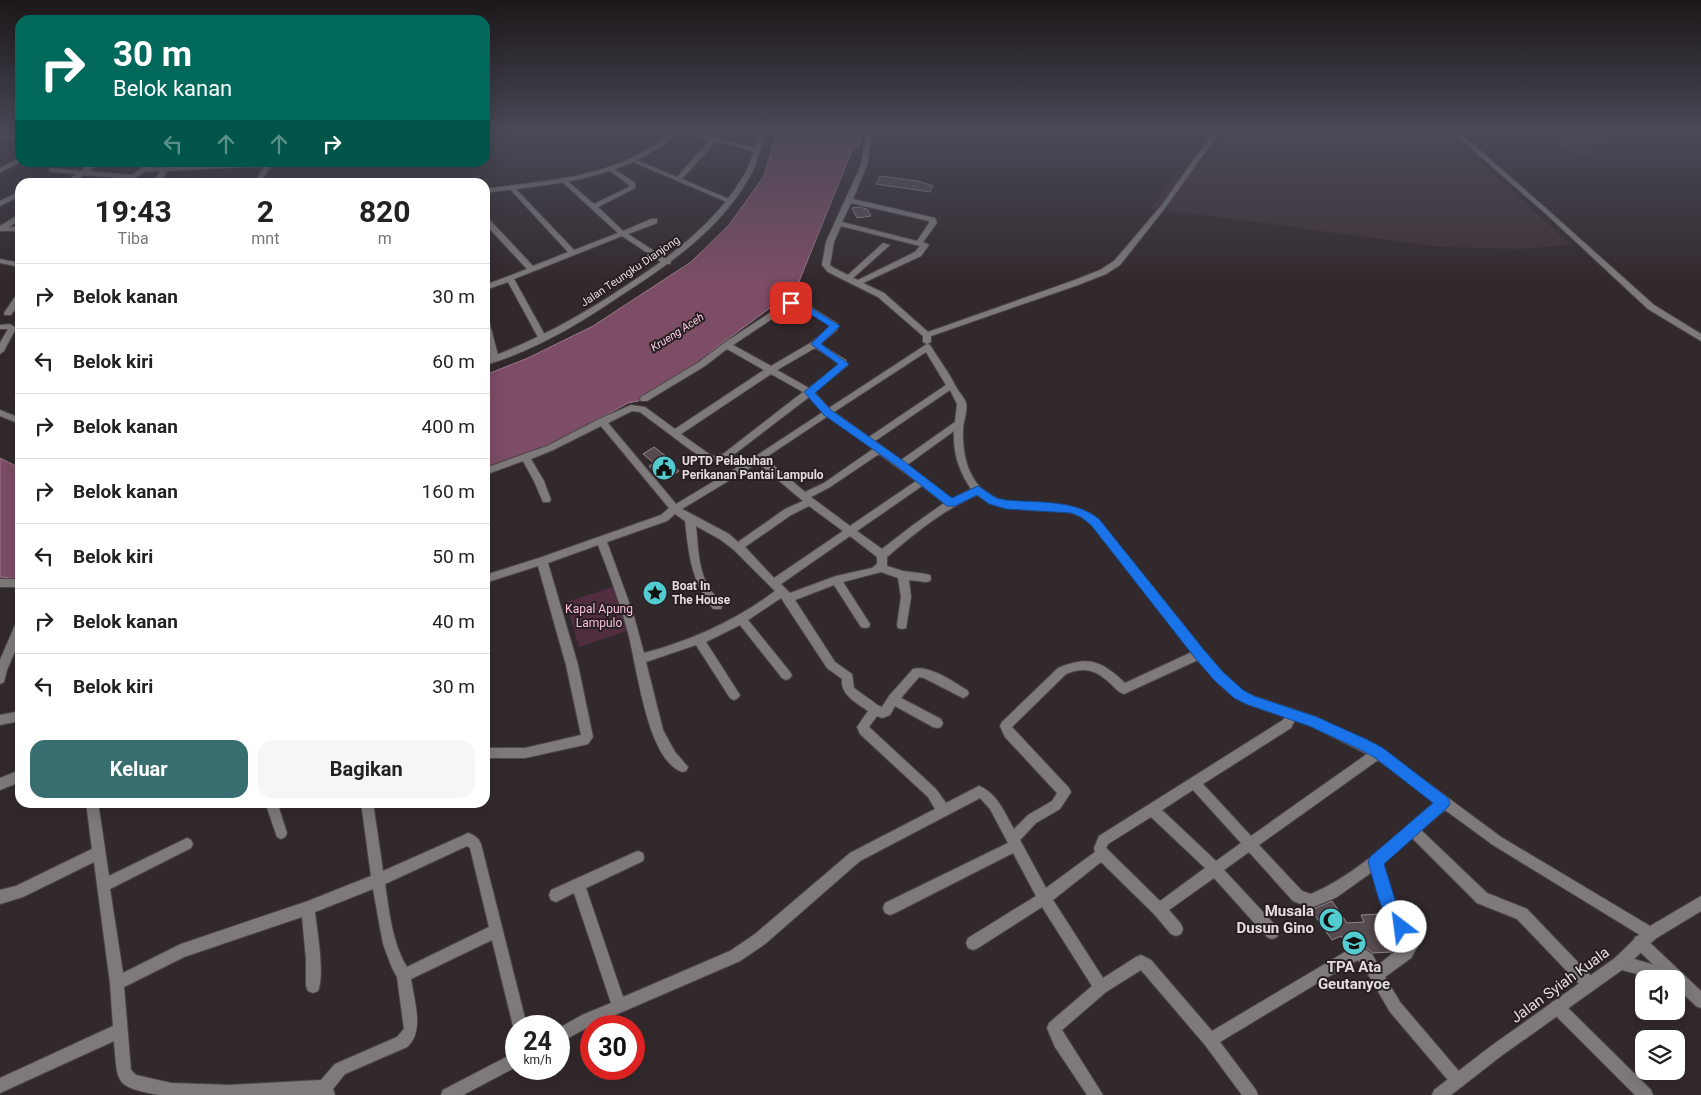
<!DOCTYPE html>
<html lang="id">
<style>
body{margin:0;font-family:Roboto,sans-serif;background:#f6f6f6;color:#222;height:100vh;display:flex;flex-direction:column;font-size:19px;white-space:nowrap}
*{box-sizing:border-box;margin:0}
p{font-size:16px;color:#767676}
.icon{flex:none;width:28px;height:28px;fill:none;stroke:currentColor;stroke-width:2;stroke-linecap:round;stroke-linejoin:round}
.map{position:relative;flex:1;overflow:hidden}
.panel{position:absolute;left:15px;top:178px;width:475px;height:630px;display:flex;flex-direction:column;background:#fff;border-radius:15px;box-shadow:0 5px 20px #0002}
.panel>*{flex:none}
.top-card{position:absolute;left:15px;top:15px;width:475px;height:152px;border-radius:15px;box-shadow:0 5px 20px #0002;background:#00695c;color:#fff;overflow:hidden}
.tools{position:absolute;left:1635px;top:970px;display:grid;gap:10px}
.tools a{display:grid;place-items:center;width:50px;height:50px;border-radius:10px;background:#fff;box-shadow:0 5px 20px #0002;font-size:25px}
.speed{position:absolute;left:505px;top:1015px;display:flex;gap:10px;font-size:25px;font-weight:700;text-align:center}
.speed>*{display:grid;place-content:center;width:65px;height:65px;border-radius:50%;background:#fff;box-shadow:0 5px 20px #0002;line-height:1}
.speed small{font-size:12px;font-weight:400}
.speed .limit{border:8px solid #d22;background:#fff;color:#111}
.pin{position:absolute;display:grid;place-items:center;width:42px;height:42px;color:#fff;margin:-21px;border-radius:10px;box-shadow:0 2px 8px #0006}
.me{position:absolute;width:55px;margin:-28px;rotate:330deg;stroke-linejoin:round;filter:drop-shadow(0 0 4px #0008)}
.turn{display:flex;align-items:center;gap:18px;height:105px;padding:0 15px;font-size:22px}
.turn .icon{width:65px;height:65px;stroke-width:2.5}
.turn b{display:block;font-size:35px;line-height:42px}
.lanes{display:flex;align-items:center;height:48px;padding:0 15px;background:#0003;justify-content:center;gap:25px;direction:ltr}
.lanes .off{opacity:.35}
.eta{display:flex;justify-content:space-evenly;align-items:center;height:85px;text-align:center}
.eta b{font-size:30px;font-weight:700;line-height:35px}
.cta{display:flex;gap:10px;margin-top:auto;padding:10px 15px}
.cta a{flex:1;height:58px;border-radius:15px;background:#386e70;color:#fff;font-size:20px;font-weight:700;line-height:58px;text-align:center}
.cta a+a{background:#f6f6f6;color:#222}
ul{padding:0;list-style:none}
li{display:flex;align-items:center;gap:15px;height:65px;padding:0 15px;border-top:1px solid #e0e0e0}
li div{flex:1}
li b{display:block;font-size:19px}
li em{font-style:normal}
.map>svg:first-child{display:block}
</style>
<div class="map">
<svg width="1701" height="1095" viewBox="0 0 1701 1095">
<rect width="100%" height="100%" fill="#32292d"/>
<path fill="#3f3137" d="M1209 130H1447L1571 245 1517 249 1440 247 1151 208Z
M1527 130H1630L1584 158Z"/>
<path fill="#502e40" d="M616 586 632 629 579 647 566 602Z"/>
<path fill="#7d4d65" stroke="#9c788a" d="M777 130H862L859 148H853L796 289 710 352V357L638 401 628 403 538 451 485 470V375L528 358 593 326 691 262 729 225 764 176Z
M0 458 20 468V579L0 577Z"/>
<path fill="#554b50" stroke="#91868b" d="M880 176 918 181 933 186 930 192 876 184Z
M859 207 867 209 871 216 857 218 852 208Z
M654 447 676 464 673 466 679 471 665 480 649 466 654 463 643 454Z
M1332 901 1347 923 1364 922 1361 915 1379 914 1381 921 1387 920 1400 945 1392 952 1373 953 1361 944 1350 948 1341 936 1332 940 1311 910Z"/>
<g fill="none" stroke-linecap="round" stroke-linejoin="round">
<defs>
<path id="minor" d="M678 130H689L759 149V151L757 152 716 141 682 179 731 200V202H727L631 161 636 160 677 177 710 140Z
M867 130H873L867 165 853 199 935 218 937 223 923 242 929 245 921 256 863 283 884 293 928 332 1072 281 1100 270 1114 261 1161 206 1215 130H1221L1165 208 1120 265 1106 274 1078 285 931 336V342L927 344 930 345C938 358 950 374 956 387 959 392 964 397 966 403 968 411 963 421 963 430 962 458 970 489 999 499 1033 511 1067 494 1098 519L1204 651 1223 673 1242 691 1253 696 1316 717 1382 749 1501 837 1655 929 1657 934 1655 939 1650 941 1647 940 1701 991V1008L1696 1006 1676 987V979H1668L1635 947 1633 942 1635 937 1640 935 1493 845 1445 810 1421 830 1487 893 1527 909 1594 979 1596 984 1594 989 1589 991 1584 989 1517 919 1477 903 1412 838 1382 864 1395 904 1417 947 1411 958 1385 977 1400 1002 1463 1076 1465 1081 1463 1086 1458 1088 1453 1086 1390 1012 1362 964 1358 960 1321 981 1220 1042 1256 1090 1258 1095H1242L1205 1045 1141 970 1106 992 1062 1030 1103 1095H1087L1055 1047 1047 1028 1049 1023 1092 986 1042 907 978 948 973 950 968 948 966 943 968 938 1036 896 1013 853 895 913 890 915 885 913 883 908 885 903 1008 843 990 809 980 798 860 861 765 944 740 961 592 1025 559 1043V1028L582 1015 611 1003 574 893 556 902 551 900 549 895 551 890 633 853 638 851 643 853 644 857 643 861 586 888 623 997 730 951 755 934 850 853 935 809 928 797 860 734 857 727 868 711C857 703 840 695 842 679L827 668 781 598 748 620 790 672 792 675 790 678 786 680 782 678 740 625 706 642 738 692 740 695 738 698 734 700 730 698 696 645 646 662 663 730 675 752 688 767 686 771 682 772C646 759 637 663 627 629 619 600 609 573 598 545L548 563 578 665 593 737 588 744 584 745 525 758H485V748H525L581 735 566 665 538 566 485 583V575L539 558 661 515 669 508 601 426 553 450 531 459 544 481 551 500 549 502H543L534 481 523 461 485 475V468L547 446 599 419 631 405 645 407 675 429 764 370 727 349 705 366 647 401H641L640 399 641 397 699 362 724 343 788 301 800 300 838 324 837 330 820 344 846 360 847 366 814 392 829 408 927 344 923 342V336L878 297 828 272 822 265 826 242 861 165ZM851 203 929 221V223L917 241 842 222ZM841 226 920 246 915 252 858 280 853 278 890 245 883 243 848 275 834 268 830 265 834 242ZM793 305H796L830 325V327L812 342 771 366 733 345ZM815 348 839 363V365L809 388 777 370ZM926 352 946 385 869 437 834 412ZM771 374 803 392 723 454 712 456 681 434ZM950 390 957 404 955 422 901 460 875 441ZM809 397 823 412 756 456 676 504 608 423 632 411 640 412 692 451 711 462 728 459ZM828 416 873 449 824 483 805 492 765 458ZM954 431C953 454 959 471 971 489L952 499 907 465ZM879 454 916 481 850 526 811 497 830 487ZM758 463 803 501 785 509 738 542 729 534 682 509ZM922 486 944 503 913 525 882 549 857 531ZM977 495C998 511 1026 510 1052 511 1059 511 1068 511 1075 514 1081 516 1087 520 1092 525L1192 652 1125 683C1102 661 1089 655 1058 668L1002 722 1000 726 1005 737 1057 793 1052 801 1028 815 1014 829C1004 812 998 794 979 786L946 803 936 789 869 727 877 716 882 718 890 715 895 706 933 727 937 728 941 727 943 723 941 719 901 698 919 677 924 678 963 698 967 696 969 693 967 690C954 682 928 664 913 669L889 696 882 707 879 706 854 688 852 674 835 662 795 600 834 585 861 627 865 628 869 627 870 624 843 582 881 572 898 578 901 597 897 625 898 628 902 629 906 628 911 597 909 580 926 582 930 581 931 578 930 575 926 574 903 571 887 566V557C915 533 943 510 977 495ZM809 506 843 531 774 578 745 547 791 515ZM675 514 685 521C689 556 691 580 713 609H721L722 606C718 599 712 593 708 586 698 568 698 546 696 526L721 540 734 550 775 591C735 621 692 640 644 653L633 613 607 542 667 521ZM850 536 877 557V564L872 568 836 576 790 593 781 584ZM1198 660C1209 672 1220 687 1234 697 1248 707 1269 711 1285 717L1283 720 1099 836 1094 848 1095 852 1046 888 1020 840 1036 823 1060 809 1071 792 1069 788 1012 727 1066 674C1085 666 1096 670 1111 684 1115 688 1118 692 1124 694ZM1295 720 1309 725 1367 754 1251 836 1203 784 1291 728ZM1378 760 1435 802C1396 835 1358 874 1311 894L1302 891 1259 845ZM1193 790 1241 843 1216 861 1162 810ZM1151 817 1205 868 1160 901 1106 848 1108 844ZM1249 852 1293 901 1311 908 1337 897 1372 872 1382 906 1402 946 1378 965 1372 954 1360 946 1345 952 1212 1031 1151 960 1141 955 1136 957 1103 978 1053 900 1101 862 1154 914 1171 934 1176 936 1181 934 1183 929 1181 924 1169 910 1214 878 1267 937 1272 939 1277 937 1279 932 1277 927 1224 870Z
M1450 130H1457L1549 211 1654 305 1701 334V341L1648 309 1545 213Z
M0 132 20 136V140L0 136Z
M20 158V162L0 173V168Z
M93 162H101L89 171 132 175 150 162H158L151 168 273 162 261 182H255L264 166 167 171 160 182H154L160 171 145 172 133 179 84 175 73 182H66L76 174 51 172 48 170 51 168 81 171Z
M610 169H614L635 183V188L598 207 623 231 651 219H657V223L628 234 671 262 670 264H664L622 236 514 279 546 337 545 339H539L508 282 485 290V285L527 269 485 224V218H488L533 266 568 252 509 188V186H513L574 250 618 233 559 179 564 178 594 204 629 187V185L610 171Z
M191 179 194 181 193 182H187Z
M20 191V196L0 206V201Z
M20 214V219L4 231H0V226Z
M0 259 20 263V267L0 263Z
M17 294H20V302L11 315H5L4 313Z
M485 319 489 321 499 359 498 361H492L491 359 485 336Z
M10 324 16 328 4 351 0 354V343L8 329H0V325Z
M0 579H20V587H0Z
M20 622V639L7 670 4 682 0 684V660L16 623Z
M20 711V721L0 725V715Z
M20 770V782L0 790V778Z
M86 802H98L109 876 187 838 191 840 193 844 191 848 110 889 123 973 181 944 308 901 371 876 361 802H373L383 871 464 835 468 833C474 835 479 838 481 844L527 1026H516V1032L513 1026 492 940 411 979C414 1000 425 1032 407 1047L345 1074 333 1089 335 1095H159C114 1086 118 1085 114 1041L0 1093V1078L113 1026 110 983 94 862 23 897 0 904V890L16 886 92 849ZM467 846 470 848 489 927 407 967C392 943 389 910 385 884ZM373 889 383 944 392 968 397 977 404 1029 397 1037 335 1064 321 1080 229 1085 171 1083 136 1075 131 1070 124 987 184 957 302 917 306 959V986L308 991 313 993 318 991C325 974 317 931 315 912Z
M265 802H277L287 833 285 837 281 839 277 837Z
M1557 1000 1562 1002 1651 1090 1653 1095H1635L1552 1012 1550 1007 1552 1002Z
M516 1052V1067L463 1095H441L443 1090Z"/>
<path id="tertiary" d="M673 130H679C672 139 664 144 655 150 604 182 543 185 485 193V189C540 181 599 179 648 149 657 143 666 138 673 130Z
M760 130H766C761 147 757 165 748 180 718 230 671 263 623 294 581 323 534 351 485 365V359C536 341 582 315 627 285 670 257 713 225 741 180 751 165 755 147 760 130Z
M0 227H20V231H0Z
M0 410 20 418V424L0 416Z
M1701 896V911L1655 939 1634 959 1682 973 1684 978 1682 983 1677 985 1676 979H1656L1622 970 1501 1056 1451 1095H1432L1434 1090 1491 1046 1615 958 1645 929Z"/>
</defs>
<use href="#minor" stroke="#4e464a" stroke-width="2"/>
<use href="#tertiary" stroke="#4e464a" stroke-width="2"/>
<use href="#minor" fill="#7e7a7c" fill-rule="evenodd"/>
<use href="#tertiary" fill="#7e7a7c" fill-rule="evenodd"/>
</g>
<linearGradient id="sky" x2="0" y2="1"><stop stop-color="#1c1719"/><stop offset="0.46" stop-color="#494957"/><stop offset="1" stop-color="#494957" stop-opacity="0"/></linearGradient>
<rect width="1701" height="284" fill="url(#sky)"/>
<path fill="#1a73e8" stroke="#114b97" d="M797 299 840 326 821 344 849 364 815 393 831 410 905 462 952 498 978 486 996 498 1006 500C1037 503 1074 499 1099 519L1204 650 1223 672 1243 690 1254 696 1317 717 1368 740 1383 748 1448 798 1450 803 1448 807 1384 864 1396 903 1409 927 1407 932 1401 935C1383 927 1374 880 1368 862L1370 857 1433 803 1374 757 1359 749 1309 726 1246 704 1234 698 1214 680 1195 658 1091 525 1081 517 1071 513 1006 509 989 504 977 495 955 506H947L898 467 824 415 804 392 838 364 811 344 829 326 796 305H788L787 303Z"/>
<defs>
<symbol id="civic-disc" viewBox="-11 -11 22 22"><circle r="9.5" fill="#52ccd0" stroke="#281f23"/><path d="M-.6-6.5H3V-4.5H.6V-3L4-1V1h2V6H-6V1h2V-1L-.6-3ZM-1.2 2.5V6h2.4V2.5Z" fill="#111"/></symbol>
<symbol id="sight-disc" viewBox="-11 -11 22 22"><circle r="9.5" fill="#52ccd0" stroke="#281f23"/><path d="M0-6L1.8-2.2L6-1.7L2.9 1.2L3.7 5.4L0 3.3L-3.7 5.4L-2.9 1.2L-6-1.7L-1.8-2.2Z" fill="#111"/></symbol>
<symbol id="mosque-disc" viewBox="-11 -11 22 22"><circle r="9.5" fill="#52ccd0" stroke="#281f23"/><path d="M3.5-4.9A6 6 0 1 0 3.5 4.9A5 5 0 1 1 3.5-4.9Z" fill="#111"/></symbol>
<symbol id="school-disc" viewBox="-11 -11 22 22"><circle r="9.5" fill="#52ccd0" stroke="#281f23"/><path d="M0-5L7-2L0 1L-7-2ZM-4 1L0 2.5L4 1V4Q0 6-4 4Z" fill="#111"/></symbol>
</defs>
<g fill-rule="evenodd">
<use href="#civic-disc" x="650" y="454" width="28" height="28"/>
<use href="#sight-disc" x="641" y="579" width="28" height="28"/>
<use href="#mosque-disc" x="1317" y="906" width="28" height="28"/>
<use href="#school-disc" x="1340" y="929" width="28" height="28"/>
</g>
<g text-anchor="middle" stroke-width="4" stroke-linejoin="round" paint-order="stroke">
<g font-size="11" fill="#e3dde0" stroke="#281f23">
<text transform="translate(630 271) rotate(-34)" y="4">Jalan Teungku Dianjong</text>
</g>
<g font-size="11" font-style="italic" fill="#fbcbe2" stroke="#281f23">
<text transform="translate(677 332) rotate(-33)" y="4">Krueng Aceh</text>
</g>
<g font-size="12" font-weight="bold" fill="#e3dde0" stroke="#281f23" text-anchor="start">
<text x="682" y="465">UPTD Pelabuhan<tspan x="682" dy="14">Perikanan Pantai Lampulo</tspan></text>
<text x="672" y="590">Boat In<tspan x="672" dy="14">The House</tspan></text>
</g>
<g font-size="12" fill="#fdbedd" stroke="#281f23">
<text x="599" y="613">Kapal Apung<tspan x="599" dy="14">Lampulo</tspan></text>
</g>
<g font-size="15" font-weight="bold" fill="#e3dde0" stroke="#281f23" text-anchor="end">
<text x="1314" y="916">Musala<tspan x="1314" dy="17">Dusun Gino</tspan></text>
<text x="1354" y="972" text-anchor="middle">TPA Ata<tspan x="1354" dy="17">Geutanyoe</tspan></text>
</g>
<g font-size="15" fill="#e3dde0" stroke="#281f23">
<text transform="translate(1560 985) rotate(-36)" y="5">Jalan Syiah Kuala</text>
</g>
</g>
</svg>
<div class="tools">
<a><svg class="icon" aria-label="sound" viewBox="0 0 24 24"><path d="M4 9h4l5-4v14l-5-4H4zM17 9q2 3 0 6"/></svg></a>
<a><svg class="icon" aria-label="layers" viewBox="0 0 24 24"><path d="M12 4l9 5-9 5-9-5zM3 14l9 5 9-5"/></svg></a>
</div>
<div class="speed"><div>24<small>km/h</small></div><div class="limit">30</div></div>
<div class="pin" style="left:791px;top:303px;background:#d93025"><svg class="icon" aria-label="arrive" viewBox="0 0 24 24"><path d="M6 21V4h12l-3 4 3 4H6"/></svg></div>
<svg class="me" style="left:1401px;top:927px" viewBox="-20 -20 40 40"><circle r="19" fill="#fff"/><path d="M0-13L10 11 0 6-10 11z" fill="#1a73e8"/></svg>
<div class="top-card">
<div class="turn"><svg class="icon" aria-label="right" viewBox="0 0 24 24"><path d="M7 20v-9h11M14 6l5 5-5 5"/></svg><div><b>30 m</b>Belok kanan</div></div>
<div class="lanes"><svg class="icon off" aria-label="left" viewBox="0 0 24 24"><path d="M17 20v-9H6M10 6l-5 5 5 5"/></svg><svg class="icon off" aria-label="ahead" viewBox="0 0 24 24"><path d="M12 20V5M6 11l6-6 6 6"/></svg><svg class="icon off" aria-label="ahead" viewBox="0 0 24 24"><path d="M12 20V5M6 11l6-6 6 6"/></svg><svg class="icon" aria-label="right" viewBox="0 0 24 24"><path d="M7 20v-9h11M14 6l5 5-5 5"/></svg></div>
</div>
<section class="panel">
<div class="eta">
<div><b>19:43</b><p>Tiba</p></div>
<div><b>2</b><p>mnt</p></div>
<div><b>820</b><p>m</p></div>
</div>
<ul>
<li><svg class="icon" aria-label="right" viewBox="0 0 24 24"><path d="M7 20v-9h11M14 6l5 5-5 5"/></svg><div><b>Belok kanan</b></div><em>30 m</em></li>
<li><svg class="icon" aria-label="left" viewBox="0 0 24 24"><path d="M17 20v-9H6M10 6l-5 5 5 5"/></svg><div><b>Belok kiri</b></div><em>60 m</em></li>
<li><svg class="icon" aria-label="right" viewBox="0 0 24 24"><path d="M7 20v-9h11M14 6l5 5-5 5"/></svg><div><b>Belok kanan</b></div><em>400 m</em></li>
<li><svg class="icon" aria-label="right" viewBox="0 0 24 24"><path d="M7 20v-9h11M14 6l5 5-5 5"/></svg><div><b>Belok kanan</b></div><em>160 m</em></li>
<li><svg class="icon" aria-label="left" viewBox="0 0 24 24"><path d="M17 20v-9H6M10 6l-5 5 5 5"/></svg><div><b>Belok kiri</b></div><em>50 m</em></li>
<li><svg class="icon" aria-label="right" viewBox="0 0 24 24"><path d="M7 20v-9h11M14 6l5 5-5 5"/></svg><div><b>Belok kanan</b></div><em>40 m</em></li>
<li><svg class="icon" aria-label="left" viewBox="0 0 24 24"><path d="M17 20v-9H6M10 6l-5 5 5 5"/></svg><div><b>Belok kiri</b></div><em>30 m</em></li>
</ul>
<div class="cta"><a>Keluar</a><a>Bagikan</a></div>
</section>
</div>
